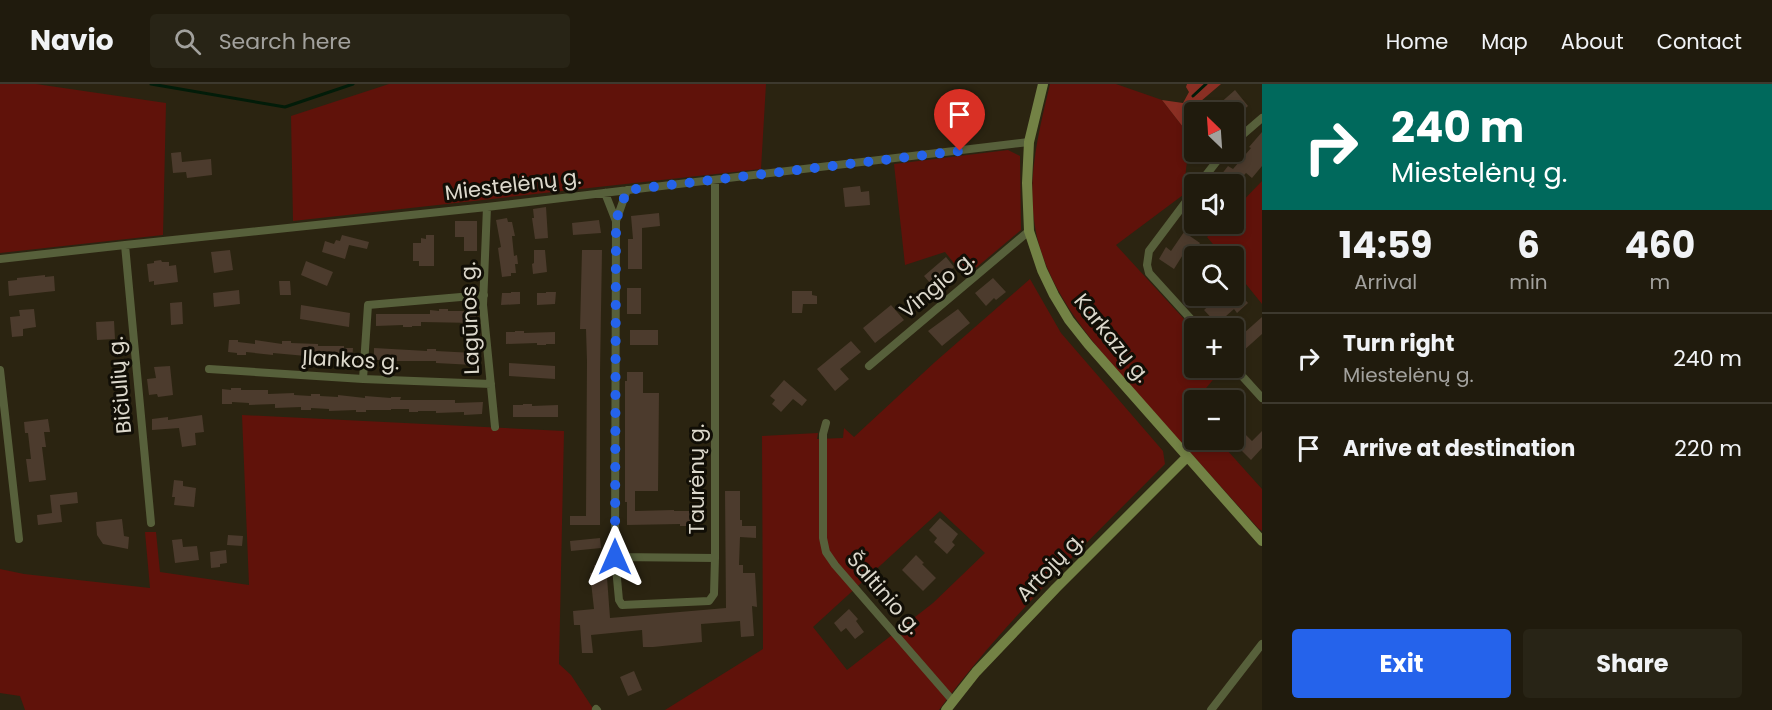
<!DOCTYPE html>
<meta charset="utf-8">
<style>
body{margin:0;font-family:Poppins,sans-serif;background:#282416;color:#f1f3f6;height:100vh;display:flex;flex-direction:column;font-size:22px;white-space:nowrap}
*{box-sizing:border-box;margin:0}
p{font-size:20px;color:#a2a19d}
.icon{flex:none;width:33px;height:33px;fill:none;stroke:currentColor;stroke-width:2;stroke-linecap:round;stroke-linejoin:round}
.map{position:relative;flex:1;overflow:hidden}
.sheet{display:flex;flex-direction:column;background:#201b0d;width:510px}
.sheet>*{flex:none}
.banner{background:#00695c;color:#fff;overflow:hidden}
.needle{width:39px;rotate:335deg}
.controls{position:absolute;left:1184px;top:18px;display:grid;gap:12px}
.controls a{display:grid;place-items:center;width:60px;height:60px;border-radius:6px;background:#201b0d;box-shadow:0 3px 9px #0003,0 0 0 2px #3d392e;font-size:30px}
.pin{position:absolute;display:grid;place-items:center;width:51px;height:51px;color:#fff;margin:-62px -26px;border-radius:50% 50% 50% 0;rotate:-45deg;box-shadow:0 0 6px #0007}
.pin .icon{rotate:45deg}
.me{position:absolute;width:66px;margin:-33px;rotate:0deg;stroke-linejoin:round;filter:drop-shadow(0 0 4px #0008)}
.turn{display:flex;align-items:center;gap:21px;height:126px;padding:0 30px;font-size:27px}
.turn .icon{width:78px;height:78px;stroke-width:2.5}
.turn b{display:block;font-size:42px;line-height:51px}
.eta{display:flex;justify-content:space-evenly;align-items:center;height:102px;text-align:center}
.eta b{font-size:36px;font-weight:700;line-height:42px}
.action{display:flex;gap:12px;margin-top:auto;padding:12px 30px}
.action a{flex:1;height:69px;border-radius:6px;background:#2563eb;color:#fff;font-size:24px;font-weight:700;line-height:69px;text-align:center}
.action a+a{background:#282416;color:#f1f3f6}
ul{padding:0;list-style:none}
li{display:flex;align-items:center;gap:18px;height:90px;padding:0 30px;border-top:2px solid #3d392e}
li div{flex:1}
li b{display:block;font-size:22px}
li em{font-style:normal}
header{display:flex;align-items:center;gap:36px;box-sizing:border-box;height:84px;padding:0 30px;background:#201b0d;border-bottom:2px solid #3d392e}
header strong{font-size:28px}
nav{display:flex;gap:33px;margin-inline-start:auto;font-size:21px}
.search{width:420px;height:54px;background:#282416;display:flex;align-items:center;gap:15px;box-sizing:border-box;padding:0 21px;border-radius:6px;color:#a2a19d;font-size:22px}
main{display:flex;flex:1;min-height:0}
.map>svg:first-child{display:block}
</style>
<header>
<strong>Navio</strong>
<div class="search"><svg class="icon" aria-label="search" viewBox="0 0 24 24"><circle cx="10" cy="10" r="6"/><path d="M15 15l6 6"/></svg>Search here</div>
<nav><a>Home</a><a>Map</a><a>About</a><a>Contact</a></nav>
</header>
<main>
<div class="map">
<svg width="1262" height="626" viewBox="0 0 1262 626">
<rect width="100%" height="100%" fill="#2b2411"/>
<path fill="#60120a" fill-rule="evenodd" d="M0 0H36L166 19 163 151 0 169Z
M389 0H766L761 85 293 137 291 32Z
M1050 0H1116L1162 16 1190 52 1183 111 1116 161 1194 246V284H1223L1190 323 1194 328V356H1218L1262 405V447L1258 444C1224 406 1189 367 1155 329 1109 276 1054 223 1037 153 1025 100 1038 51 1050 0Z
M1008 66 1020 72 1021 146 965 193 945 168 905 181 894 80Z
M1262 97V220L1233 184V172H1223L1207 153 1221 140H1233V127Z
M1030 195 1061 249 1163 367 1165 380C1087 459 1005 536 939 626H665L763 565 762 352 818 349 817 355 843 354 844 344 854 353 935 278ZM940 427 985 469 933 519 847 586 813 543Z
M242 331 564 347 559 580 571 591 594 626H25L20 612 0 609V485L24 490 150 504 145 448H156L160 488 249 501Z"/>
<path fill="#8a2f23" d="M1187 0H1221L1194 23 1190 52 1162 16 1183 19 1189 8 1186 3Z"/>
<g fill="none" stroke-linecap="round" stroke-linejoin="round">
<path stroke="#021c09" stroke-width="3" d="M151 0 285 23 353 0
M1193 12 1206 0"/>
</g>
<path fill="#4c3b2d" d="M1235 6 1248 22 1235 33 1233 28H1199L1214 16 1218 21Z
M1262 48V82L1252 94 1246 89 1236 100H1214L1228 82 1233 85 1251 64 1249 63Z
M181 68 182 78 211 75 212 91 187 94 186 88 173 89 171 69Z
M860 102 861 108 869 107 870 121 845 123 843 104Z
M546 123 548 154 535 155 532 134H534L533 125Z
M659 129 660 142 642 144V185H628V155H633L631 132Z
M507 134 508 138H512L515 152H512L514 172 517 171 518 180H515L516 189H511V192L502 193 498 164 501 163 496 136Z
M599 136 601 149 573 151 572 139Z
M455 137H477V167H464V153H455Z
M1184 148 1200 159 1191 173 1184 169 1174 185 1159 175 1166 163 1171 167Z
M342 151 369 158 367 165 349 161 345 175 322 168 325 157 334 160 336 156 340 157Z
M426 151H434V182H419V177H413V159H421V154L426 155Z
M230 166 233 186 214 189 211 168Z
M534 166H545L547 188 533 190 532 180 534 179Z
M582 166H602L600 288V441H570V432H586L587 277 586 245H580Z
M946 173 954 183 945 191 949 196 936 206 924 192Z
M161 176 162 178H169V182L176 181 178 198 154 201V197L149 198 147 180 154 179V177Z
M306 177 333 188 327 202 301 191Z
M1194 184V208L1182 195Z
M45 191V193L54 192 55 207 9 212 8 197 17 196V194Z
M993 194 1006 208 996 216 994 214 986 222 975 209Z
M279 197H290L291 211H280Z
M1233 202 1248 219 1237 229 1234 225 1217 240 1204 226 1215 216 1218 220 1228 212H1233Z
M627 204H641V230H627Z
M239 206 240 220 214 223 213 209Z
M792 207H812V211L817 212V220H803L802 229H792Z
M511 208H520V220L501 221 502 209H511Z
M546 208H556L555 220 537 221V209H546Z
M182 218 183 240 171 241 170 219Z
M301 221 350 229 349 243 300 235Z
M891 221 904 236 875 259 863 244Z
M34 225 36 243 23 245V252L12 253 10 233 20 232 19 226Z
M439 225H448V227H476V239L421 238V242H412V243H403V241L376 242V230H430V226L439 227Z
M958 225 970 239 942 262 928 247Z
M1262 233V250L1242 268 1233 258V250L1240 244 1244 249Z
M114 237 115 255 97 256 96 238Z
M630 246H658V261H630Z
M515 247H524V249L555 248V260H546V261H537V259L506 260V248H515Z
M229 256H238V258L255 260V256L282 260V257H291V259L318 260V262H344V264H353L352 277 343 276V275H317V273L273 269V271L246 268V271H237V269L228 268Z
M851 257 861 268 840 285 849 295 835 307 817 285Z
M374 264 427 267V265H436V267L474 269V281L436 279V277H383V276H374Z
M509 279 555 282V295L509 292Z
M170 282 173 311 158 313 157 310 149 311 147 295 156 294 154 283Z
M627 288H643V309H659L658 407H635V427L674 426V427H701V442H680V440L627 441V418H625V297H627Z
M784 296 807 316 802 322 793 315 781 328 772 320 775 316 770 312Z
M231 304H241V306H268V310L294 309V311L311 312V310H320V312L338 313V311L365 314V312L391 314V313H401L400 316H455V319L483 318 482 330 464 331V328L436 329V327H418V328H409V325H391V326H366V328H356V326L329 327V325L311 324V326H301V323L275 324V320L249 321V319L232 318V320H222V305L231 306Z
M523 320H532V322L558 321V333H513V321H523Z
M1233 327 1244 339 1239 344 1252 357 1262 347V364L1251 376 1233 358Z
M202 331 204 348 195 349 196 361 182 363 179 344 152 346V335L168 333V336Z
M48 335 50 348H44L46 363H42L46 396 29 398 26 375H31L28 349H25L24 338Z
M174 396 183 397V402L196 404 194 423 174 421 175 413H172Z
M725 407H740V436H742V442H756V454L740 453 739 481H743V489H755L757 523 752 522 754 552 741 553 740 537 701 540 702 558 653 563H643L642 546 591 551 593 569H582L580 541H574L573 527 594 525 590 489H595L594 481 606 480 610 534 726 524Z
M77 408 78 419 60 421 62 438 38 441 37 431 52 429 50 411Z
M940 434 958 450 952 458 955 461 947 470 934 458 937 454 929 446Z
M122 435 124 452 129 453 128 465 103 460 97 451 96 438Z
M228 451 243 452 242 462 227 461Z
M600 454 601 464 571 467 570 457Z
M182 455 183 463 197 462 199 476 175 479 172 456Z
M226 466 227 479 220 480V483L211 484 210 468Z
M916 471 924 479 922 480 936 494 923 507 902 486Z
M849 525 858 535 856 537 864 548 855 555 846 544 841 548 834 539Z
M634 587 642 606 628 612 620 593Z"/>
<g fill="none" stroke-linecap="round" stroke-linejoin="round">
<path stroke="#57603b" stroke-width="8" d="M1233 59 1262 34
M1199 100 1224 68
M1194 107 1149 167 1147 181 1149 189 1199 244
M605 109 616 137 627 106
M487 123 483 221 495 343
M616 137 615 473 715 474V96
M125 161 151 439
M0 175 125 161 487 123 1029 58
M869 282 1029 147
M1233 282 1262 314
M209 285 363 295 491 300
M0 286 19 455
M363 295 368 221 484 211
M826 339 823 350V454L826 468 835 481 953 617
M615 473 619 516 622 521 709 517 714 510 715 474
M596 625 597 626
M1211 626 1262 560"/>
<path stroke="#738245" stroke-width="10" d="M1043 0 1029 58 1027 99 1029 147 1042 186 1054 211 1069 236 1088 260 1262 457
M946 626 976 588 1056 504 1187 373"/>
</g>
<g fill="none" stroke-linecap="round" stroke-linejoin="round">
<path stroke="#2563eb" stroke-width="10" stroke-dasharray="0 18" d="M615 473 616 136 627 106 960 67"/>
</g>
<g text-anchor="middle" stroke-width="6" stroke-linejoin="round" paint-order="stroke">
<g font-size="21" fill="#dcd8cc" stroke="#110e06">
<text transform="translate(513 101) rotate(-7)" y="7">Miestelėnų g.</text>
<text transform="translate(937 201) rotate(-40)" y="7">Vingio g.</text>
<text transform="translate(470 234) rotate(-92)" y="7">Lagūnos g.</text>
<text transform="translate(1112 254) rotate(51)" y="7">Karkazų g.</text>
<text transform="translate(351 276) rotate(3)" y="7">Įlankos g.</text>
<text transform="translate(120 301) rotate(-95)" y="7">Bičiulių g.</text>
<text transform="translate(697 395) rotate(-90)" y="7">Taurėnų g.</text>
<text transform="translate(1050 483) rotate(-46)" y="7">Artojų g.</text>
<text transform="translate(884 509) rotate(49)" y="7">Šaltinio g.</text>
</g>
</g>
</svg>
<div class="controls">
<a><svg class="needle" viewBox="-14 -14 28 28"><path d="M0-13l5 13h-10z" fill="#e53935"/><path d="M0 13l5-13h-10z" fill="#a2a19d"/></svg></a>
<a><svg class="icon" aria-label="sound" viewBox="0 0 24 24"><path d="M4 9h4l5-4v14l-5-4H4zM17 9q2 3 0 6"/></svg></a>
<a><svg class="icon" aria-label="search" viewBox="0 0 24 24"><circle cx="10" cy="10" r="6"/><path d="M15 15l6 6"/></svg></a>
<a>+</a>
<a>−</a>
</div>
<div class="pin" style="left:960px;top:67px;background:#d93025"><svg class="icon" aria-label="arrive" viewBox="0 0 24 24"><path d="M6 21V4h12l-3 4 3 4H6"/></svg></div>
<svg class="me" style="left:615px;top:473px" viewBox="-20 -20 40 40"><path d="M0-17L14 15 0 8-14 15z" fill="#2563eb" stroke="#fff" stroke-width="4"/></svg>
</div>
<section class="sheet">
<div class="banner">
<div class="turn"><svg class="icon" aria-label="right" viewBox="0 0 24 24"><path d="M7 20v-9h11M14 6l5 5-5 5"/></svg><div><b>240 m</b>Miestelėnų g.</div></div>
</div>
<div class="eta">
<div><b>14:59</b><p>Arrival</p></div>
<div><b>6</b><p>min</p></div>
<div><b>460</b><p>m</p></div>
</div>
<ul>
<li><svg class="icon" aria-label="right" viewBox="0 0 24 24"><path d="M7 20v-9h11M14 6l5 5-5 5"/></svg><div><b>Turn right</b><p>Miestelėnų g.</p></div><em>240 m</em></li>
<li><svg class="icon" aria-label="arrive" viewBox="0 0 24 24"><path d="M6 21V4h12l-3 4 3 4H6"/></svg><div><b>Arrive at destination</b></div><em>220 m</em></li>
</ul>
<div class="action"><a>Exit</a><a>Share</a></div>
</section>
</main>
